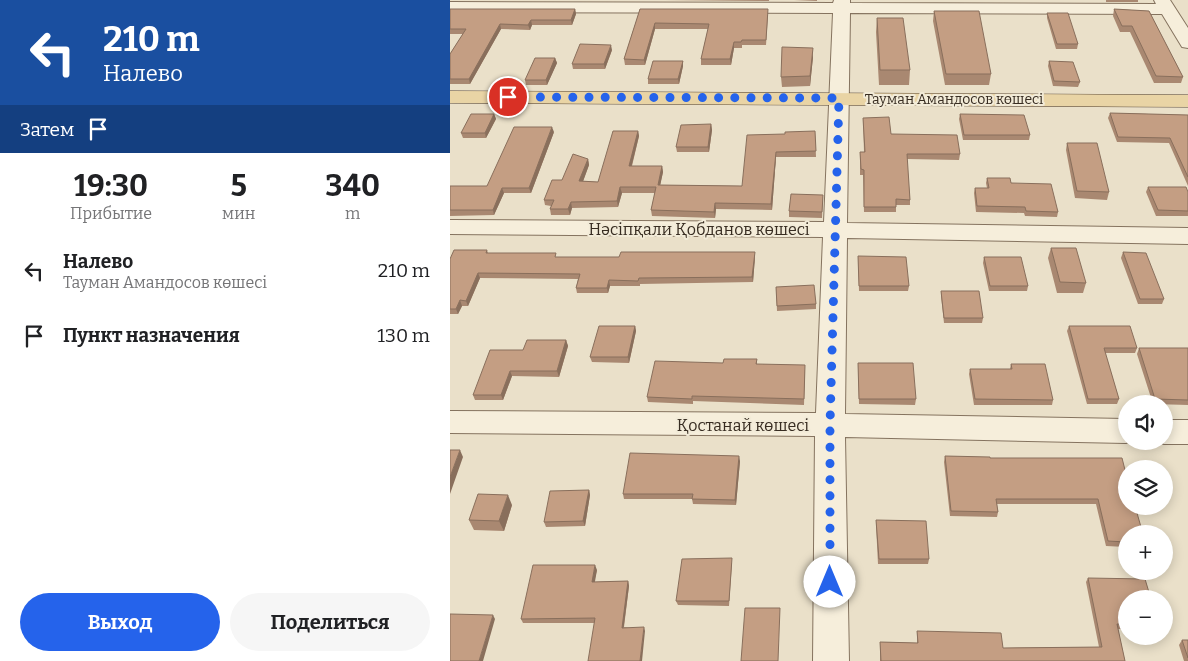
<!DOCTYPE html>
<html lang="ru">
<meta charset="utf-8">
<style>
body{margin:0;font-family:Bitter,serif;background:#f6f6f6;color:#202124;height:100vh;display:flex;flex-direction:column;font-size:19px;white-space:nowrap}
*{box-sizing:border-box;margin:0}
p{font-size:16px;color:#757577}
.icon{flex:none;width:28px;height:28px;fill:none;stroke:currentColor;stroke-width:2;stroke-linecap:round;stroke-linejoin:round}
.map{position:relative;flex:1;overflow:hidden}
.panel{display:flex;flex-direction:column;background:#fff;width:450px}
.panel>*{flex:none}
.guide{background:#1a4fa0;color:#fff;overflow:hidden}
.controls{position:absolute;left:668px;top:395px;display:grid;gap:10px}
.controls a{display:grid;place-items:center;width:55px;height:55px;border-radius:50%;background:#fff;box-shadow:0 2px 12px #0003;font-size:25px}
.pin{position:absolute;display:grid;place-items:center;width:42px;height:42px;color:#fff;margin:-21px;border:2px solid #fff;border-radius:50%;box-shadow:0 1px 5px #0007}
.me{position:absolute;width:55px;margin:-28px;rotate:0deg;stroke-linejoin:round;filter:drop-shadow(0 0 4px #0008)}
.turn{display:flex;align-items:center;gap:18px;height:105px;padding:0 20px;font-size:22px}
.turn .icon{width:65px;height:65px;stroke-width:2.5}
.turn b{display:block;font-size:35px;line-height:42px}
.then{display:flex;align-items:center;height:48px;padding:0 20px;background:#0003;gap:10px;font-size:19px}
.eta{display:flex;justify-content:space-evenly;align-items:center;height:85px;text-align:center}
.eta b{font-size:30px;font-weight:700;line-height:35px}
.cta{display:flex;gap:10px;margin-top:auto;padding:10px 20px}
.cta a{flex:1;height:58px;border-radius:30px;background:#2563eb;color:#fff;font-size:20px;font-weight:700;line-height:58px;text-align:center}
.cta a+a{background:#f6f6f6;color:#202124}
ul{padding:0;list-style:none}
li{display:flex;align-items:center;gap:15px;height:65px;padding:0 20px}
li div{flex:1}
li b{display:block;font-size:19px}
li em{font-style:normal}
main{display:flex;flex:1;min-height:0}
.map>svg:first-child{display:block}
</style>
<main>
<section class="panel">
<div class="guide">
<div class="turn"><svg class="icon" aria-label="left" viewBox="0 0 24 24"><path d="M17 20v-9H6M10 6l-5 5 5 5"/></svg><div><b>210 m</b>Налево</div></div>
<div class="then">Затем<svg class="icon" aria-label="arrive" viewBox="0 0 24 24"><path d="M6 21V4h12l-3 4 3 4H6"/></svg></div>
</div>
<div class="eta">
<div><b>19:30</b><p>Прибытие</p></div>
<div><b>5</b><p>мин</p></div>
<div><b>340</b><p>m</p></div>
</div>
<ul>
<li><svg class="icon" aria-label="left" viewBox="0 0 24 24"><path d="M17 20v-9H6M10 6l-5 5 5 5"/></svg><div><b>Налево</b><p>Тауман Амандосов көшесі</p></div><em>210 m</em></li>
<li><svg class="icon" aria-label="arrive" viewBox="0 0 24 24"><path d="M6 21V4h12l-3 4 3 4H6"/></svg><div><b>Пункт назначения</b></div><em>130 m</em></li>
</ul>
<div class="cta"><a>Выход</a><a>Поделиться</a></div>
</section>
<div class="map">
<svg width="738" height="661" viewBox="0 0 738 661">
<rect width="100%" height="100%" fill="#eae0c9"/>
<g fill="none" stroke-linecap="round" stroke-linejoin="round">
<defs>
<path id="minor" d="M384 0H400V3L706 4 704 0H720L738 28V48L732 47 712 14 400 13 397 223 738 228V244L397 238 395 414 676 419V441H680L676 443 395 437 399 661H363L365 436 0 433V411L366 413 373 237 0 234V220L374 222 383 13 0 12V2L383 3Z
M714 420H738V444H714L707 441H714Z"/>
<path id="major" d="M0 91 738 95V107L0 103Z"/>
</defs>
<use href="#minor" stroke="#85735f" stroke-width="2"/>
<use href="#major" stroke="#534233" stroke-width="1"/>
<use href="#minor" fill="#f6eedb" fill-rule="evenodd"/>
<use href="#major" fill="#e9d4a5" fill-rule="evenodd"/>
</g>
<path fill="#a98871" d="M215 0H319V1Z
M344 0H367V1Z
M656 0H688V2H656Z
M0 9H125L126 14 122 25H82L80 30 51 29 20 84H0V54L13 34H0Z
M190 9 318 15 316 45H292V48H284L281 65H251V59L258 29H205L195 65H175L174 59Z
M664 9 699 11 733 77 731 83H704L680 32H670L663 16Z
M484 11 541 74 539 85H495L483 21Z
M597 13 628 44 627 49H606L597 18Z
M427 18 460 70 459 85H429L426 32Z
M162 50 155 69H123L122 64Z
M363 57 360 86 332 87 331 77Z
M105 58 107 63 97 85H76L75 80Z
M233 61V66L229 84H198V79Z
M599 61 630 82 628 87 603 86 598 66Z
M660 113 738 115V186L719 143 667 142 658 118Z
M44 114 46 119 36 138H13L11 133Z
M510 114 580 135 579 140H513L509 119Z
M413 118 441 134 510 154 509 160 457 159 460 200V205H446V212H414L413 175H410V152H414Z
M261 124 262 130 259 152H227L226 147Z
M188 131 189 136 182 166H212L213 172 210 185 292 186 335 134 365 131 366 157H326L322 210 266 209 265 218 202 216 201 210 205 193H172L168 207 122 208 120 215H101L100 209 101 206 95 205 94 200 112 180 138 159 139 165 133 181 148 182Z
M104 132 81 193H54L44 215 0 216V186H37Z
M617 143 659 192 657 200 625 198 616 150Z
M537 178 561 183 608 212 607 217 575 216 574 213 526 212 524 193 525 188H537L536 183Z
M698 187 738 192V216H706L696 192Z
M373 195 372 218 339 217V211Z
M601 248 636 283 633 293H607L598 258Z
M37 250 38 253 107 257H305L303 282 190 284V286H160L158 293H127L126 288 128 279 30 278 18 306H12L8 314H0V259Z
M673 252 714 299 712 304H688L671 258Z
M408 256 459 286 458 291H409Z
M534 257 578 286 577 291H539L533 263Z
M326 287 366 304V309L327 311Z
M491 291 533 318 532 323H494L491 296Z
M185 326 186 331 179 363 142 362 140 357Z
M619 326 687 348 685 353H655L669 399 667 404H637L617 331Z
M116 340 118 346 109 377 62 376 53 400H25L23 395 73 350Z
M689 348H738V405L703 404 687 354Z
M307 359V364L355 370 354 405 243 401V404L198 402 197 397 273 363Z
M408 363 466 399 465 405 409 404Z
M561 364 603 400 602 405H524L519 374 520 369H560Z
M495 456 540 458H672L676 534V547L656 546 646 504H547L548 512 547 517 500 516 494 462Z
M290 461 286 505 243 504 242 499H174L173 494Z
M139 490 140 495 135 526 96 527 94 522Z
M62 505 54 531 24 530 19 520Z
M426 520 479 559 478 564H428L426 525Z
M282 563 279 606 228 605 226 601Z
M147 570 144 582 178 581 179 586 174 627 195 631 144 623H73L71 619Z
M638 578 676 599V629H668L675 661H430V642L467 643V631L553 648 649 647 636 582Z
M732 640H738V661H734L729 645Z"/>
<path fill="#896f5c" d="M125 9 126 14 122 25 121 20Z
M81 20 82 25 80 30 78 25Z
M205 23V29L195 65 194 60Z
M50 24 51 29 20 84 19 79Z
M284 42V48L281 65 280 59Z
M161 45 162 50 155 69 154 64Z
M363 48V57L360 86V76Z
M105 58 107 63 97 85 96 80Z
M233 61V66L229 84 228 79Z
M44 114 46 119 36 138 35 133Z
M261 124 262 130 259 152 258 147Z
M102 127 104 132 81 193 79 188Z
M188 131 189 136 180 172 179 166Z
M326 152V157L322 210 321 204Z
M138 159 139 165 131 187 129 181Z
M212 166 213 172 209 191 208 185Z
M170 187 172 193 168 207 167 201Z
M52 188 54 193 44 215 43 210Z
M121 202 122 208 120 215 118 209Z
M265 203 266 209 265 218 264 212Z
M305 252V257L303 282 302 277Z
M28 273 30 278 18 306 16 301Z
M159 280 160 286 158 293 157 288Z
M10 300 12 306 8 314 6 309Z
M185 326 186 331 179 363 178 357Z
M116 340 118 346 109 377 107 371Z
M60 371 62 376 53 400 51 395Z
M10 450 13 457 0 494V477Z
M289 456 290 461 286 505 285 500Z
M139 490 140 495 135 526 133 521Z
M58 495 62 505 54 531 49 521Z
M145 565 147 570 144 587 142 582Z
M178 581 179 586 173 632 172 628Z
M43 615 45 619 33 661H29Z
M194 627 195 631 192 661H190Z"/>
<path fill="#c49e83" stroke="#896f5c" d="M0 9H125L121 20H81L78 25 50 24 19 79H0V54L16 29H0Z
M190 9H318L316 40H292L291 42H284L280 59H251L259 24 205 23 194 60 174 59Z
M664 9 699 11 733 77 706 76 682 26H672Z
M484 11H529L541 74H496Z
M597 13H618L628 44H607Z
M427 18H453L460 70H430Z
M130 44 161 45 154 64H122Z
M332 47 363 48 360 76 331 77Z
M85 58H105L96 80H75Z
M203 61H233L228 79H198Z
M599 61 623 62 630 82 604 81Z
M660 113 738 115V177L720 138 668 137Z
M21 114H44L35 133H11Z
M510 114 574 115 580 135H514Z
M439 117 441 134 507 135 510 154H457L460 200 446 199V207H414V170L411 169 410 152H415L413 118Z
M261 124 258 147H226L231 125Z
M64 127H102L79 188H52L43 210H0V186H37Z
M163 131H188L179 166H212L208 185 292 186 297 135 335 134V132L365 131 366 151 326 152 321 204 265 203 264 212 201 210 206 187H170L167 201 121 202 118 209H100L104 200H94L102 180H112L123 154 138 159 129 181 148 182Z
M617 143H647L659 192 627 191Z
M537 178H560L561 183 601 184 608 212 576 211 575 207 527 206 525 188H539Z
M698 187H736L738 192V211L708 210Z
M341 194 373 195 372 212 339 211Z
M601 248H626L636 283 610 282Z
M4 250H37L36 253H106L105 257H169L171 252H305L302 277 189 278 188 281 159 280 157 288H126L130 274 28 273 16 301 10 300 6 309H0V259Z
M673 252 696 253 714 299H690Z
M408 256 456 257 459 286H409Z
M534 257H571L578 286H540Z
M364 285 366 304 327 306 326 287Z
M491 291H529L533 318H494Z
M149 326H185L178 357H140Z
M619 326H680L687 348H654L669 399H638Z
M77 340H116L107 371H60L51 395H23L40 350H73Z
M689 348H738V400L705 399Z
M274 359H307L306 364 355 365 354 399 242 396V399L197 397 205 361 273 363Z
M408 363H463L466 399H409Z
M561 364H595L603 400 525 399 520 369H562Z
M0 450H10L0 477Z
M180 453 289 456 285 500 242 499 243 494H173Z
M495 456 540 457V458H672L676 474V506H685L693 534H676V542L658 541 648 499H546L548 512 501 511Z
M139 490 133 521 94 522 100 491Z
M28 494 58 495 49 521 19 520Z
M426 520 476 521 479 559H429Z
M282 558 279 601H226L232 559Z
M83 565H145L142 582 178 581 172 628 194 627 190 661H138L145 618 71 619Z
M638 578 695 579 701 599H676V624H667L675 661H431L430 642 468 643 467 631 551 633 553 648 652 647Z
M295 608H330L328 661H291Z
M0 614 43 615 29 661H0Z
M732 640H738V658Z"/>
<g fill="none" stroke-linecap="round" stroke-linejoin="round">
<path stroke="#2563eb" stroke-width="9" stroke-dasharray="0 16.2" d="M58 97 389 98 380 425V582"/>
</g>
<g text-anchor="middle" stroke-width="4" stroke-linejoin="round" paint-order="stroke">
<g font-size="14" fill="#372c21" stroke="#f2ebd8">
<text x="504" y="104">Тауман Амандосов көшесі</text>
</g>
<g font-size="16" fill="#372c21" stroke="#f2ebd8">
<text x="249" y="235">Нәсіпқали Қобданов көшесі</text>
<text x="293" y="431">Қостанай көшесі</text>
</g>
</g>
</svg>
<div class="controls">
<a><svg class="icon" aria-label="sound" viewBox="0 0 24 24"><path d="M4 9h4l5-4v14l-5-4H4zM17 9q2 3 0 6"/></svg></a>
<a><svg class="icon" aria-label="layers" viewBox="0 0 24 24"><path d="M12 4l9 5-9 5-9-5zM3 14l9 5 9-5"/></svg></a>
<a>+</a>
<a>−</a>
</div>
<div class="pin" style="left:58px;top:97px;background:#d93025"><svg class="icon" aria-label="arrive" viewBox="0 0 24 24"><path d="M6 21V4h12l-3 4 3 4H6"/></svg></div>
<svg class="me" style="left:380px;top:582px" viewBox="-20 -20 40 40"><circle r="19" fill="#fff"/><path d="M0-13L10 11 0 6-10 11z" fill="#2563eb"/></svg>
</div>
</main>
